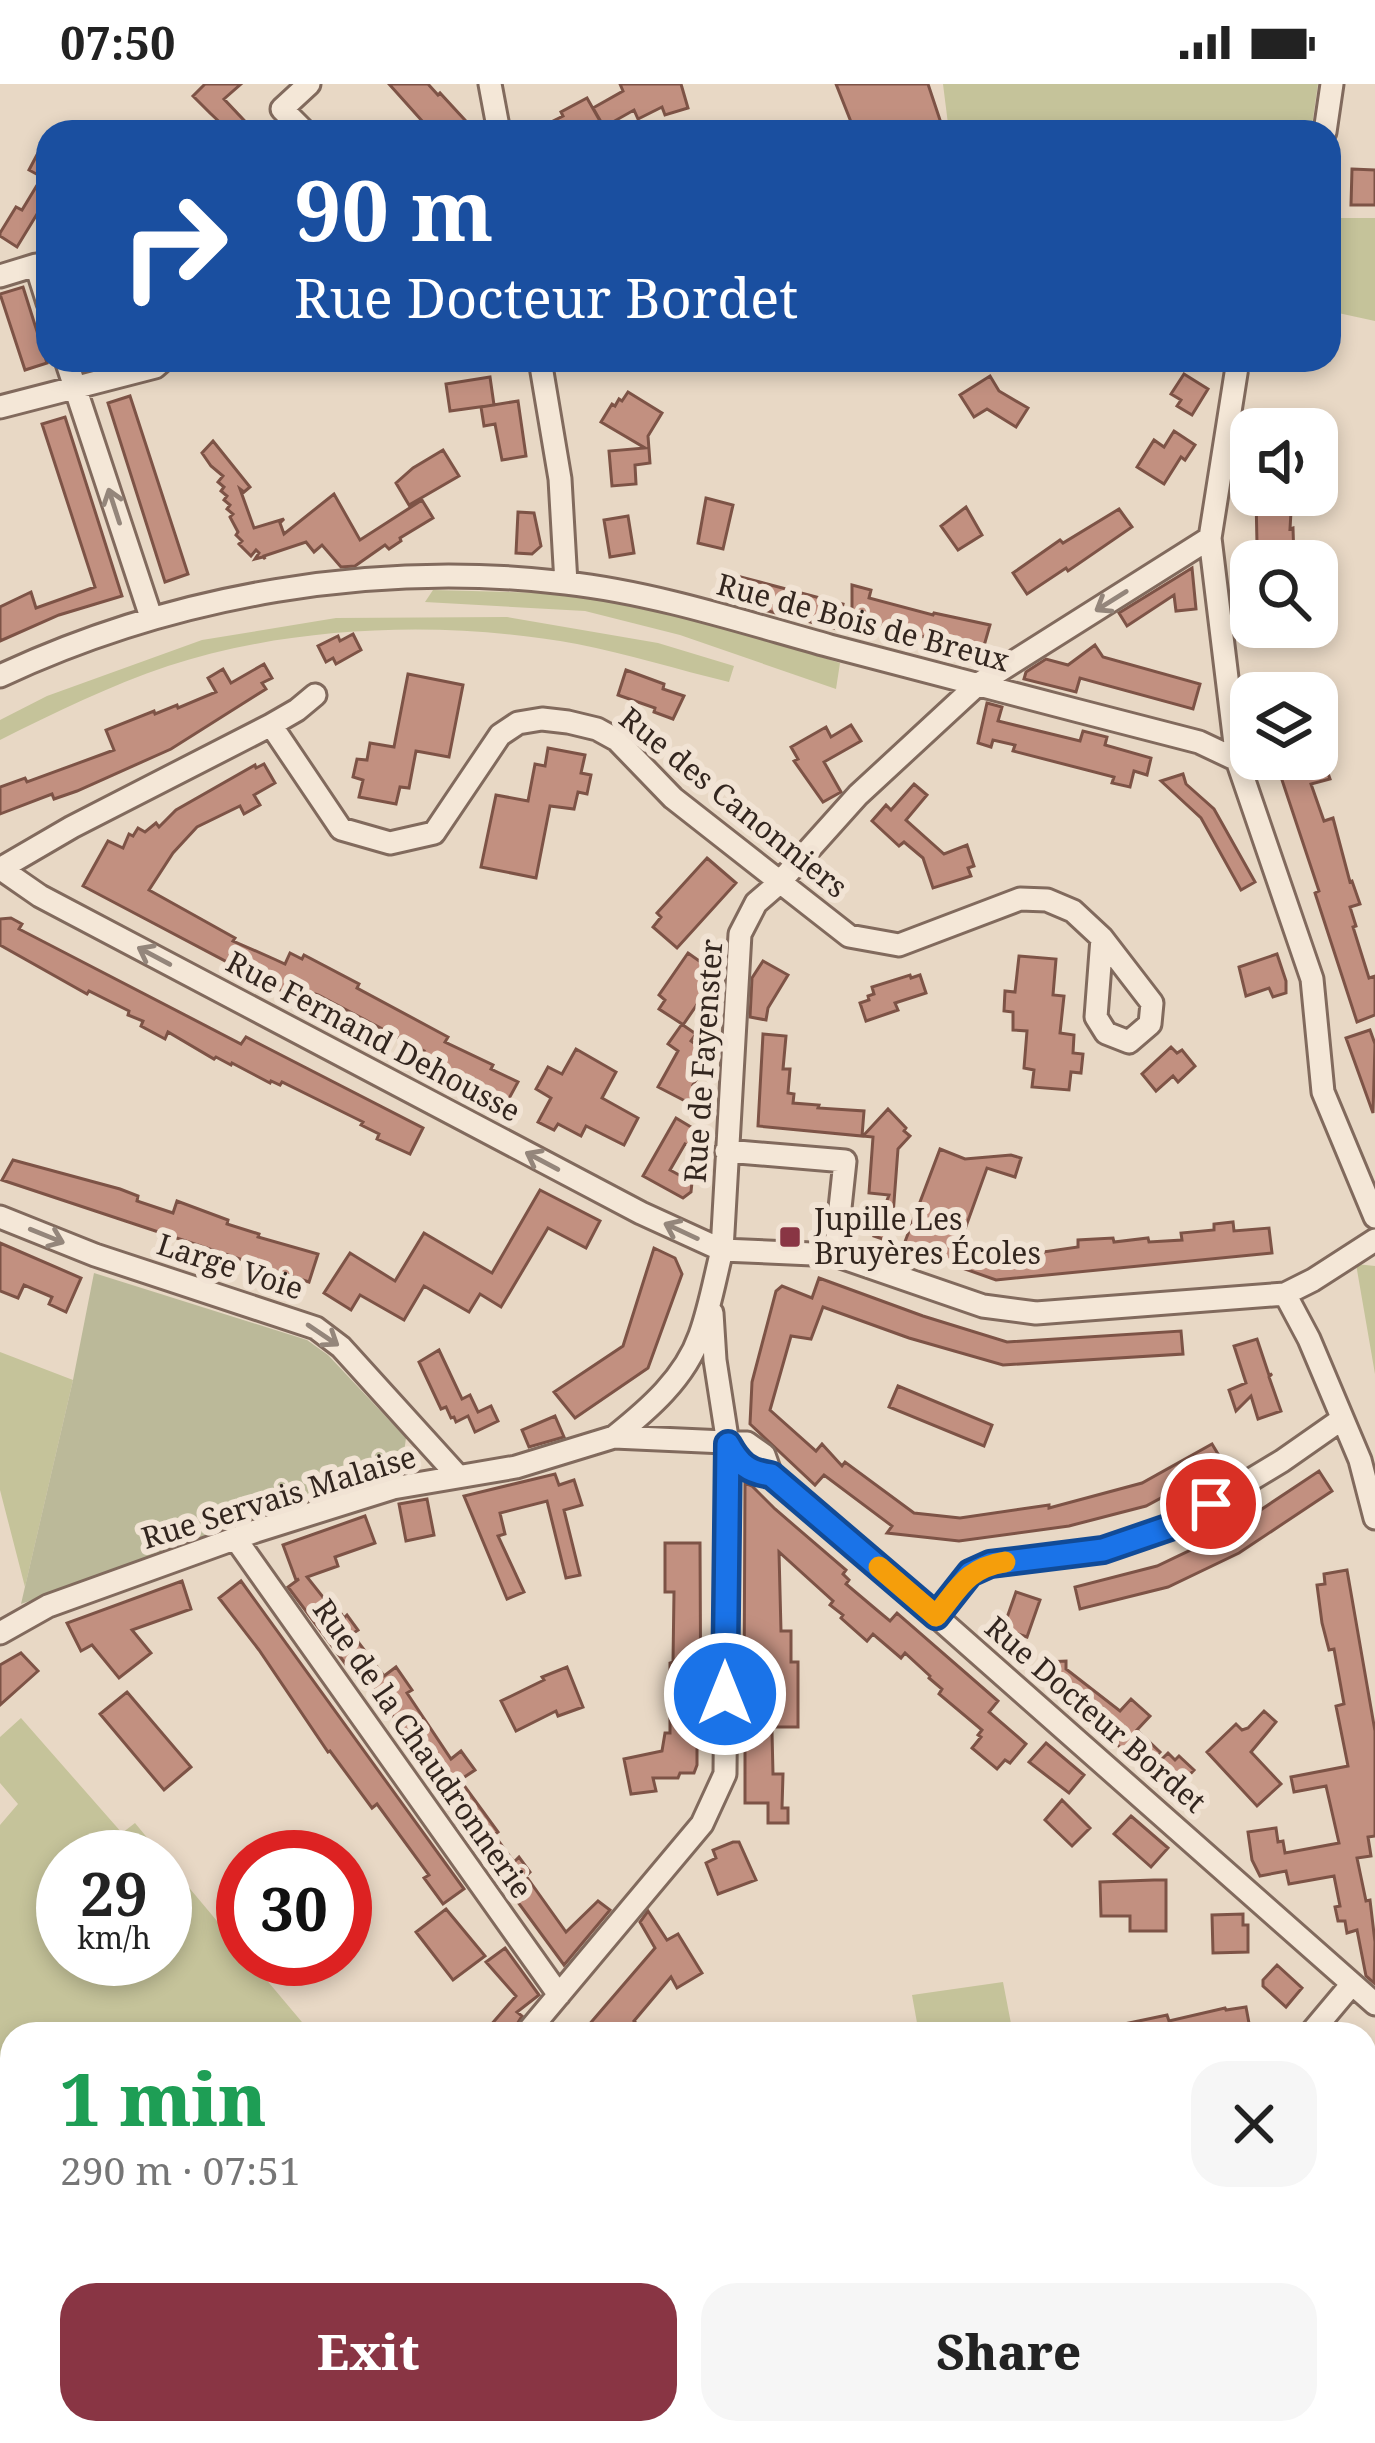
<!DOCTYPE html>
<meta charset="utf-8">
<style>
body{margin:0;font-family:"Noto Serif",serif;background:#f6f6f6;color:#222;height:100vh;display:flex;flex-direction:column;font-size:45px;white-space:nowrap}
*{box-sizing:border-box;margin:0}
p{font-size:39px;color:#767676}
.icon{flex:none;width:66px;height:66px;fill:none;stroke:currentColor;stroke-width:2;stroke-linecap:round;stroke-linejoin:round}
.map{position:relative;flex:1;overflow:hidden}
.details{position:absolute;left:0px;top:1938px;width:1377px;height:423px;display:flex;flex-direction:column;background:#fff;border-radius:36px 36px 0 0;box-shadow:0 6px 18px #0003}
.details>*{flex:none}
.guide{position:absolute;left:36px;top:36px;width:1305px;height:252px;border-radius:36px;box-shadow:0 6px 18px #0003;background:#1a4fa0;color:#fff;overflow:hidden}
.tools{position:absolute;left:1230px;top:324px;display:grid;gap:24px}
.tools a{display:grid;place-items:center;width:108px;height:108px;border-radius:24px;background:#fff;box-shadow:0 6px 18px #0003;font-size:60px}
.speed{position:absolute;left:36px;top:1746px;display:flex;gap:24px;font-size:60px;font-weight:700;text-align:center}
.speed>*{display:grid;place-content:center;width:156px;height:156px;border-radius:50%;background:#fff;box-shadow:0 6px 18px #0003;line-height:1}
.speed small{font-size:30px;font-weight:400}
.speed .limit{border:18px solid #d22;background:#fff;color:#111}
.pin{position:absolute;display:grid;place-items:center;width:102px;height:102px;color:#fff;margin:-51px;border:6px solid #fff;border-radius:50%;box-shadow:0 3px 12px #0007}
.me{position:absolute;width:132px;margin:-66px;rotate:0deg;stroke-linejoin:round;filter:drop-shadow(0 0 9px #0008)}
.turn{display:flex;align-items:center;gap:42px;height:252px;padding:0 60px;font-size:54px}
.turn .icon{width:156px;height:156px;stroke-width:2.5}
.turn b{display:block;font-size:84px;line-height:102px}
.round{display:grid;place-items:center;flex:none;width:126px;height:126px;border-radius:36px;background:#f6f6f6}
.overview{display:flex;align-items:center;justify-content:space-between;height:204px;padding:0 60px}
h1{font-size:72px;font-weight:800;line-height:90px;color:#1e9e55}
.button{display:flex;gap:24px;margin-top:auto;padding:24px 60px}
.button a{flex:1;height:138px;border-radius:36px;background:#893544;color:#fff;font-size:48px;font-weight:800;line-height:138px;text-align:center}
.button a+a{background:#f6f6f6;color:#222}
.status{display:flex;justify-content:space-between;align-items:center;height:84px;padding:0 60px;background:#fff;direction:ltr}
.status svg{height:33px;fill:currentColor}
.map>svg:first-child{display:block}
</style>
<div class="status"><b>07:50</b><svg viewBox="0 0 49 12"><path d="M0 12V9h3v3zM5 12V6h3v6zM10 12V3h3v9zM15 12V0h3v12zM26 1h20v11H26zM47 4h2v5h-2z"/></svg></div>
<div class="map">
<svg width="1375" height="2359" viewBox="0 0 1375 2359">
<rect width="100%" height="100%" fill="#e8d8c5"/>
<path fill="#c5c39a" d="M943 0H1318L1311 48H1200L1191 44 1187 48H1140L1128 41 1124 48H949Z
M1329 134H1375V237L1329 227Z
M433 506 579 510 747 549 840 579 836 605 680 551 585 527 425 518Z
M507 533 658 559 734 582 729 598C679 586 628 570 577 560 448 536 293 541 168 582 111 601 54 629 0 656V636L47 612 202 556 336 534Z
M1356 1180 1375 1182V1290Z
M0 1268 73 1296 25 1503 0 1406Z
M21 1634 122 1749 135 1739 163 1773H63V1875H165V1775L243 1868V1875H249L312 1950H12V1993L0 1985V1741L18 1720 0 1699V1653Z
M1003 1898 1013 1950H919L912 1911Z
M428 2349H556L557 2359H429Z"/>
<path fill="#bbb999" d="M94 1189 307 1256 328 1271 406 1354 402 1383 21 1520 73 1296Z"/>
<path fill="#c29080" stroke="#7d5346" stroke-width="3" d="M205 0H241L224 15 255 48H230L210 29 193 12Z
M389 0H428L438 11 440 9 476 48H432Z
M620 0H681L688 24 665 31 662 23 638 35 634 26 604 43 593 24 623 7Z
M836 0H928L944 48H855Z
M587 14 600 37 578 48H560L553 37 563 32 561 28Z
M48 50V112L17 163 0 152V149L16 123 22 126 42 93 29 86Z
M1352 85 1375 86V121H1351Z
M23 203 47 279 25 286 0 210Z
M1184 290 1208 305 1192 331 1177 322 1181 316 1171 310Z
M990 292 999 307 1028 324 1016 343 987 325 974 333 960 311Z
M490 293 494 321 450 327 446 300Z
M628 308 662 329 648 352 650 379 635 381 636 400 612 402 609 367 645 364 601 338 612 320 615 322 619 315 622 317Z
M130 312 188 490 165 498 108 319Z
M518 317 526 372 502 376 495 340 484 342 481 323Z
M65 333 122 512 59 531 0 557V523L31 508 36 524 95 503 42 340Z
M1174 347 1195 361 1185 376 1181 373 1164 400 1137 383 1154 356 1164 363Z
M213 357 250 403 244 408 240 405 254 444 284 435 280 439 284 450 334 410 360 456 422 416 433 434 400 454 401 457 389 465 385 461 355 482 341 483 322 461 314 468 306 458 264 472 265 475 263 473 255 475 259 469 256 466 251 472 239 460 242 457 236 451 238 448 230 433 233 430 227 425 230 421 224 416 227 412 221 407 224 403 218 398 223 392 211 382 202 369Z
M443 366 459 392 409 421 396 399 413 384Z
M1265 411H1292L1290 445 1293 444 1294 477H1265L1264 460H1257L1256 413Z
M706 414 733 421 723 465 698 459Z
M966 423 982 451 958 466 941 442Z
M1119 425 1132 443 1068 487 1066 484 1027 510 1013 489 1060 456 1063 459Z
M518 428 534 429 541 462 532 470 516 469Z
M628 432 634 469 610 473 604 436Z
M1192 484 1196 525 1176 527 1174 511 1127 542 1119 529Z
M733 491 843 520 837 545 726 516Z
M852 501 871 506 869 514 933 531 934 529 990 541 982 569 852 533Z
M353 550 361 566 336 580 333 574 326 578 318 562 338 552 340 557Z
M1095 561 1103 573 1200 600 1193 625 1080 594 1076 608 1024 595 1026 588 1046 575 1068 581Z
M264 580 272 594 262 599 266 605 171 665 77 707 54 715 52 710 0 730V703L25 694 27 698 114 666 106 646 154 627 155 630 177 621 178 624 216 608 208 594 223 585 231 599Z
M626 586 664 600 663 605 684 612 673 635 654 628 655 624 618 611Z
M408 590 463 601 449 673 416 667 409 704 400 703 396 720 359 713 363 696 353 693 357 675 367 676 370 659 394 663Z
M987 619 1002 623 998 637 1080 657 1083 647 1107 653 1105 661 1151 674 1147 691 1134 687 1130 703 1112 699 1114 693 1013 667 1015 661 993 656 991 663 978 659Z
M851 641 861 657 824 678 841 708 823 718 794 677 798 675 791 663 826 643 831 653Z
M548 664 585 671 581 689 591 691 587 710 578 708 574 725 550 722 536 794 481 783 496 711 528 717 535 680 545 682Z
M1296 675H1323L1330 695 1311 700 1324 737 1333 734 1350 798 1352 797 1360 820 1350 823 1356 842 1353 843 1369 894 1375 892V931L1357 938 1315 809 1319 807 1277 681Z
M264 680 275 699 254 711 260 721 244 730 240 722 197 743 173 769 149 806 235 854 233 857 274 875 285 880 290 869 302 875 304 871 359 900 357 904 448 953 445 958 493 981 491 985 518 998 505 1022 419 977 424 967 318 911 290 902 286 909 83 802 108 757 123 764 129 750 133 752 138 744 145 748 156 739 159 743 176 726 255 681 256 684Z
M1183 690 1186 700 1214 725 1255 798 1241 806 1201 734 1161 697Z
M914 700 927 711 906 736 944 770 967 761 974 782 968 784 971 792 933 804 923 774 904 758 899 762 872 737 886 721 891 726Z
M707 774 736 799 677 864 653 843 661 833 657 829Z
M11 834 22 840 19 845 241 960 246 953 423 1044 410 1070 377 1055 379 1050 361 1041 363 1038 282 998 280 1001 271 997 270 999 232 979 231 981 216 973 214 975 168 948 165 955 141 942 143 937 128 931 129 927 89 907 87 910 0 861V835Z
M688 869 712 886 706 901 709 903 683 941 696 950 691 957 702 965 694 978 704 982 693 1001 700 1004 691 1020 658 1003 678 967 668 960 682 940 659 925 665 916 659 911Z
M1277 870 1286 897V909L1273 913 1269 904 1246 912 1239 883Z
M1019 872 1056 875 1053 911 1064 912 1060 949 1074 951 1073 969 1083 970 1081 989 1071 988 1069 1006 1032 1003 1034 986 1024 984 1027 947 1013 946V928L1004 927 1005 907 1015 908Z
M763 877 788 891 768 924 766 936 750 933 752 894Z
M910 891 911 894 920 891 926 909 895 919 898 926 866 937 860 919 869 916 868 912 874 910 872 903Z
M1370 946 1375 960 1373 1029 1346 954Z
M763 950 786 952 783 985H790L788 1009 794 1010 793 1019 819 1021 818 1024 864 1027 862 1052 758 1042Z
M1171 963 1177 969 1182 966 1195 982 1178 998 1173 992 1156 1007 1142 990Z
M576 965 616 988 602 1014 638 1034 624 1061 586 1042 581 1052 558 1040 554 1046 538 1038 551 1014 536 1005 548 983 562 990Z
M888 1025 906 1044 904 1047 910 1052 898 1065 891 1158 874 1152 889 1111 869 1109 873 1053 863 1052Z
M676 1034 701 1049 693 1064 685 1060 670 1086 692 1098 691 1108 683 1114 643 1092Z
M940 1065 965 1075 1011 1071 1021 1074 1015 1093 987 1084 960 1159 993 1171 995 1169 1011 1174 1043 1172V1168L1078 1163V1156L1095 1155 1113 1154 1114 1158 1148 1154 1149 1158 1182 1156 1181 1149 1214 1146V1140L1233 1138 1234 1147 1269 1144 1272 1169 996 1196 903 1163Z
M13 1076 120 1105 138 1112 137 1117 173 1129 177 1117 228 1136 227 1140 259 1150 258 1153 318 1170 309 1198 2 1096Z
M540 1106 600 1137 586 1164 548 1144 501 1223 480 1210 469 1228 424 1202 404 1236 360 1211 351 1226 324 1209 350 1169 395 1197 424 1149 492 1189Z
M0 1159 81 1194 66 1228 49 1220 52 1213 24 1201 18 1214 0 1207Z
M654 1164 675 1174 682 1190 648 1284 575 1334 554 1308 623 1262Z
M819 1194 923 1232 1007 1258 1181 1247 1183 1270 1003 1281 909 1254 823 1223 811 1255 791 1252 770 1326 816 1367 822 1360 842 1382 845 1378 914 1429 960 1434 1049 1421V1424L1142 1399 1212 1360 1224 1380 1146 1422 1069 1442 959 1457 887 1449 892 1442 824 1391 815 1401 750 1340 752 1298 776 1207 782 1202 812 1214Z
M1257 1255 1269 1291 1272 1290 1269 1293 1281 1327 1258 1335 1251 1312 1236 1327 1229 1306 1246 1299 1234 1262Z
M439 1266 462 1315 470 1311 478 1328 491 1322 498 1337 475 1348 468 1332 456 1338 454 1333 451 1334 446 1323 441 1325 419 1278Z
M898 1302 992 1341 984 1362 889 1323Z
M555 1332 564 1353 529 1363 522 1346Z
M1319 1387 1332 1407 1239 1469 1168 1503 1080 1525 1075 1503 1157 1482 1243 1441 1241 1439Z
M555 1390 559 1401 574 1396 582 1421 564 1426 580 1491 566 1494 547 1417 500 1429 505 1450 498 1452 524 1508 507 1515 464 1412Z
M745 1399 752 1402 775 1425 846 1486 843 1490 849 1496 846 1500 878 1527 890 1537 897 1529 998 1617 989 1628 1026 1660 1010 1679 1005 1676 997 1685 972 1664 981 1653 978 1651 982 1646 939 1610 942 1605 929 1594 930 1592 905 1569 901 1574 873 1550 867 1557 841 1534 843 1531 830 1521 833 1517 779 1468 781 1547H791V1578H798V1643H762L763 1614H744Z
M427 1415 434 1451 406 1457 399 1420Z
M365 1432 375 1459 335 1473 338 1482 307 1493 330 1522 334 1519 344 1534 347 1531 358 1546 352 1550 384 1592 396 1583 412 1606 407 1609 451 1675 461 1667 475 1686 460 1696 498 1748 494 1751 514 1778 519 1773 530 1788 526 1792 566 1848 598 1817 610 1826 564 1881 446 1720 453 1715 365 1593 359 1598 288 1503 299 1495 296 1496 283 1461Z
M665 1459H700L701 1663H697V1681L694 1689H680L678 1694H653L656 1707 631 1710 624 1675 662 1667 665 1649H670V1579L673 1578 674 1508H665Z
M1347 1486 1375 1647V1752L1368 1753 1371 1772 1357 1774 1366 1817 1370 1816 1375 1858 1374 1899 1366 1892 1357 1846 1347 1849 1345 1837H1338L1335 1823 1340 1822 1334 1792 1289 1800 1286 1787 1260 1792 1252 1776 1248 1748 1276 1744 1278 1758 1283 1757 1285 1769 1339 1759 1326 1702 1294 1708 1291 1693 1348 1682 1336 1622 1344 1620 1334 1565 1329 1566 1322 1539 1317 1501 1325 1500 1324 1490Z
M182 1497 191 1525 132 1546 151 1569 119 1594 92 1561 81 1567 67 1539Z
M241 1497 464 1805 443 1820 424 1794 429 1791 377 1720 372 1724 330 1667 328 1668 259 1566 219 1514Z
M1016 1508 1040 1516 1027 1553 1003 1545Z
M21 1569 38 1587 0 1621V1581Z
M1066 1577V1585L1120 1627 1131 1615 1150 1632 1137 1646 1160 1668 1144 1685 1091 1637 1046 1600 1045 1578Z
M567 1583 583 1623 558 1632 556 1627 516 1647 501 1617 544 1596 542 1593Z
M127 1608 191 1683 164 1706 100 1630Z
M1264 1627 1276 1638 1251 1668 1281 1700 1257 1722 1207 1668 1236 1640 1242 1646 1248 1644Z
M772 1648 773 1690H783L782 1724H788V1739H768V1719H745V1649Z
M1046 1659 1084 1691 1069 1709 1029 1678Z
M1168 1669 1175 1676 1179 1672 1194 1686 1178 1703 1155 1682Z
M1062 1716 1090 1744 1072 1762 1045 1736Z
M1131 1732 1168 1764 1151 1783 1114 1750Z
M733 1758H739L756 1796 718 1810 706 1779 716 1774 713 1766Z
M1154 1796H1166V1847H1130V1832H1101L1100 1798Z
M446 1825 485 1872 453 1896 416 1848Z
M648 1827 667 1856 678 1850 702 1889 677 1904 671 1893 634 1937 637 1940 628 1950H581L655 1864 640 1838Z
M1243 1830V1841H1248V1868L1213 1869 1212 1831Z
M505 1864 539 1911 517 1928 522 1932 511 1950H483L516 1912 486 1878Z
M1277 1881 1302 1904 1286 1923 1263 1902V1896Z
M1246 1923 1251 1950H1111L1110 1943 1167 1931 1169 1937 1225 1924 1226 1926Z"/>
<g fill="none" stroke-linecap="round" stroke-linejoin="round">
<defs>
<path id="minor" d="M490 0 499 48
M305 48 282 25 309 0
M1325 48 1332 0
M0 192 36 181 48 219
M66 276 151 533
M540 276 560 395 566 499
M1242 276 1237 283 1210 454 1237 676 1312 895 1323 1008 1375 1133
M0 323 155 283 163 276
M0 592C173 511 375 476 566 499 655 509 743 538 830 562 953 595 1076 626 1199 658L1237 676
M271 641 297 626 315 611
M0 785 72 743 271 641 341 745 390 759 434 749 500 651 518 639 542 635 568 638 597 645 617 656 673 714 849 852 899 861 1020 815 1047 816 1073 827 1102 854 1152 919 1150 940 1129 958 1106 949 1096 933 1102 854
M1 785 40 812 641 1129 722 1166 835 1171 983 1222 1036 1229 1285 1210 1313 1196 1375 1156
M726 1067 845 1077 835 1171
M0 1133 95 1171 316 1244 341 1263 458 1392
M1285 1210 1309 1255 1360 1376 1375 1434
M614 1353C649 1325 685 1294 700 1251 710 1223 715 1194 722 1166L740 850 756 819 779 799 858 711 977 601 1210 454
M728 1360C739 1380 748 1388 771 1391
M235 1454 559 1911
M936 1532 970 1489 990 1481 1103 1466 1176 1441 1282 1377 1342 1335
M0 1549 48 1522 256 1447 393 1404 516 1383 614 1353 747 1359 764 1371 771 1391 936 1532 1375 1920
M526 1950 702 1740 725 1690 728 1360 715 1276 712 1229
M1310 1950 1352 1900
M415 2349 416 2359
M571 2349 572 2359
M675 2349 676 2354 718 2349
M1139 2349 1147 2359
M71 2359 87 2349
M1045 2359 1053 2349"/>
</defs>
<use href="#minor" stroke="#816a5d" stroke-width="27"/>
<use href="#minor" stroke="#f4e7d7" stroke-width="21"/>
</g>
<defs><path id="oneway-shaft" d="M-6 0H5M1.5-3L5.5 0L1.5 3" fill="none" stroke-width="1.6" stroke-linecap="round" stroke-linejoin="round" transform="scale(3)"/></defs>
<g stroke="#94867b">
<use href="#oneway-shaft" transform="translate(114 422) rotate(-108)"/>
<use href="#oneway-shaft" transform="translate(1111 517) rotate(148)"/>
<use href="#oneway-shaft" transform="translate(154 872) rotate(-152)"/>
<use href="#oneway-shaft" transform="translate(542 1077) rotate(-152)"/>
<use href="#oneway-shaft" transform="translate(681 1147) rotate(-155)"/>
<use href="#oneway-shaft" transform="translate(47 1152) rotate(22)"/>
<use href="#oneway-shaft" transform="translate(323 1251) rotate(34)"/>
</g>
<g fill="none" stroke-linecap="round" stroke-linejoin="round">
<defs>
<path id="route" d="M725 1610 728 1360C739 1380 748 1388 771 1391L936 1532 970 1489 990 1480 1103 1466 1176 1441 1211 1420"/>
</defs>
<use href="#route" stroke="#114b97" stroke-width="30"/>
<use href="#route" stroke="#1a73e8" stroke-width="21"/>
<path stroke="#f59e0b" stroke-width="21" d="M879 1483 936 1532C959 1504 967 1484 1005 1478"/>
</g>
<rect fill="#893544" stroke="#f1e3d4" stroke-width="4.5" x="778" y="1141" width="24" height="24" rx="6"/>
<g text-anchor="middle" stroke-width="12" stroke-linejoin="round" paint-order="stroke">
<g font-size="30" fill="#33261f" stroke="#f1e3d4">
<text transform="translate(863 539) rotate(15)" y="10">Rue de Bois de Breux</text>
<text transform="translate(733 719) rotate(39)" y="10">Rue des Canonniers</text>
<text transform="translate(373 953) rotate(28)" y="10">Rue Fernand Dehousse</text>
<text transform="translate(704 977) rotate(-86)" y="10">Rue de Fayenster</text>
<text transform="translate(230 1183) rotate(18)" y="10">Large Voie</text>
<text transform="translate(279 1414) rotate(-17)" y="10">Rue Servais Malaise</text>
<text transform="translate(1095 1631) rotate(41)" y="10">Rue Docteur Bordet</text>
<text transform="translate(422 1665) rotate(55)" y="10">Rue de la Chaudronnerie</text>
</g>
<g font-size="30" fill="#33261f" stroke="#f1e3d4" text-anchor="start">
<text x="814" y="1146">Jupille Les<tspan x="814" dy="34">Bruyères Écoles</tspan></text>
</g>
</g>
</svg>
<div class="tools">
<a><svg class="icon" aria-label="sound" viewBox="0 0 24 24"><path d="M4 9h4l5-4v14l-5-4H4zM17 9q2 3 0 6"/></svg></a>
<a><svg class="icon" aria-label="search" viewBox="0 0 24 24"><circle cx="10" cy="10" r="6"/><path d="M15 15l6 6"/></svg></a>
<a><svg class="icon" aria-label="layers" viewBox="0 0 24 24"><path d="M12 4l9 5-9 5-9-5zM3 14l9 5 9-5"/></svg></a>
</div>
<div class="speed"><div>29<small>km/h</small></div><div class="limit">30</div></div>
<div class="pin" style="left:1211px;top:1420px;background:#d93025"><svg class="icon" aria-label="arrive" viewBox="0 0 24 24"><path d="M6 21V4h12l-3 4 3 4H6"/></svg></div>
<svg class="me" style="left:725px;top:1610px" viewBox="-20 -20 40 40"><circle r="17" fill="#1a73e8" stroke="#fff" stroke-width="3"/><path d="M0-11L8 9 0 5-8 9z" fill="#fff"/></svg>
<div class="guide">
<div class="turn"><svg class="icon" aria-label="right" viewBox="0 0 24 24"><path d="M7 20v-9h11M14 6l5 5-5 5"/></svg><div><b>90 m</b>Rue Docteur Bordet</div></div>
</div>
<section class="details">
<div class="overview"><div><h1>1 min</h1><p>290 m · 07:51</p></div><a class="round"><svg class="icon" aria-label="close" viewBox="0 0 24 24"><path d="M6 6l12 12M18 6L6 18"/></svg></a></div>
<div class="button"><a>Exit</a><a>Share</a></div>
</section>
</div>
